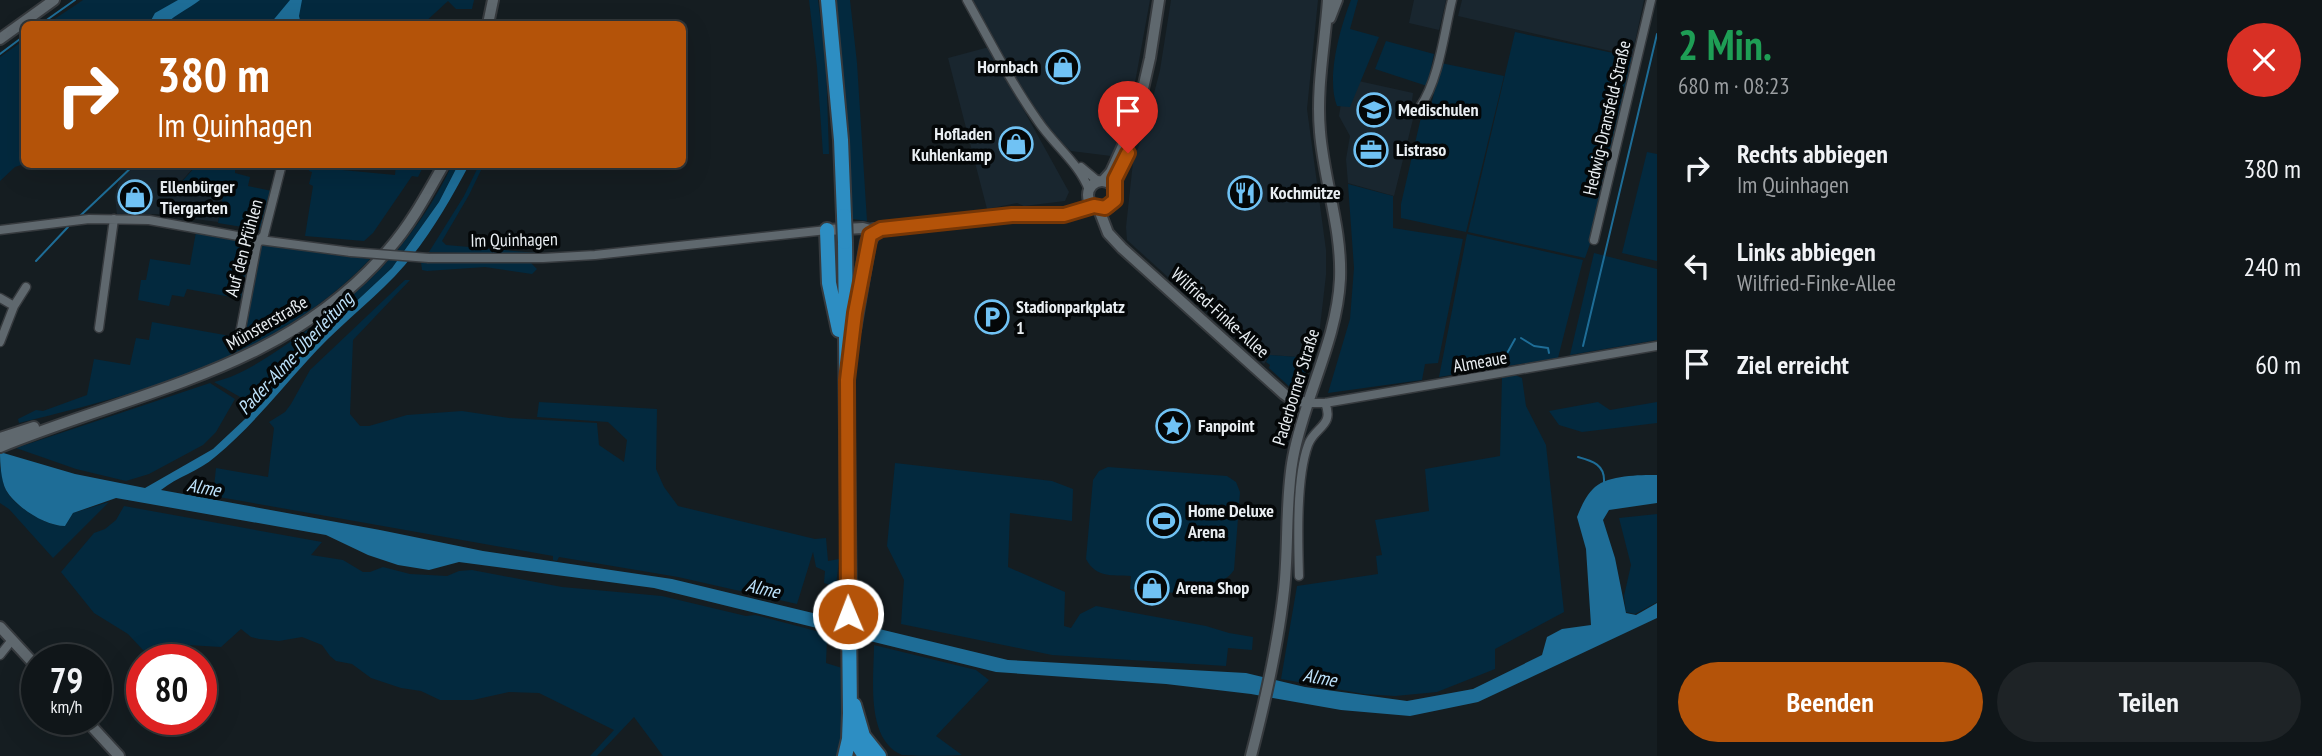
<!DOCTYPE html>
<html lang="de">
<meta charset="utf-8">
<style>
body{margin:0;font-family:"PT Sans Narrow",sans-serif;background:#1e2326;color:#f1f3f6;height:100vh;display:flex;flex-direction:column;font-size:26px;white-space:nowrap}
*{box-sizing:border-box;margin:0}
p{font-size:23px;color:#9c9fa2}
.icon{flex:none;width:38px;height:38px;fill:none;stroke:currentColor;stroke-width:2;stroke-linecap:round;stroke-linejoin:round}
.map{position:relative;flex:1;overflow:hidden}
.sheet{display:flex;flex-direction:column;background:#101619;width:665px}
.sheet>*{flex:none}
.top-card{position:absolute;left:21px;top:21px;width:665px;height:147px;border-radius:10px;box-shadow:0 7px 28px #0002,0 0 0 2px #303538;background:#b45309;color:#fff;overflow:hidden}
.speed{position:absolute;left:21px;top:644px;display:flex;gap:14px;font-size:35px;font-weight:700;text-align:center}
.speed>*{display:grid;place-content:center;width:91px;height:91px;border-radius:50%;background:#101619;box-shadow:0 7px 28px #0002,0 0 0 2px #303538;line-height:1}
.speed small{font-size:18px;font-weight:400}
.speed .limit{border:10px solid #d22;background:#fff;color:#111}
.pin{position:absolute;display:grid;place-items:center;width:60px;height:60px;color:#fff;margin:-72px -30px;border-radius:50% 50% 50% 0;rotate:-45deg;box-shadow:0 0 7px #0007}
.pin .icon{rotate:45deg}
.me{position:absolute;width:77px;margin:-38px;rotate:359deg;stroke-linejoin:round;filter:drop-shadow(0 0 5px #0008)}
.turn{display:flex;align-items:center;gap:24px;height:147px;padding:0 21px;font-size:32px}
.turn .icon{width:91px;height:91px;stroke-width:2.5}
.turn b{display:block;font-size:49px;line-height:60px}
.round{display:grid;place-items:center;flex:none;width:74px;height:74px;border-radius:37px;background:#1e2326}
.summary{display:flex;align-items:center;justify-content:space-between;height:119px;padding:0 21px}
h1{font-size:42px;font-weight:700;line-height:52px;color:#1e9e55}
.button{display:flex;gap:14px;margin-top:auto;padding:14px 21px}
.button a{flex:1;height:80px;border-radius:42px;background:#b45309;color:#fff;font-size:28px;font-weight:700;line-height:80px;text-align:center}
.button a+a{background:#1e2326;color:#f1f3f6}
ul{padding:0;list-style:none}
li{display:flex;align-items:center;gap:21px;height:98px;padding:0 21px}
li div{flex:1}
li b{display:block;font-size:26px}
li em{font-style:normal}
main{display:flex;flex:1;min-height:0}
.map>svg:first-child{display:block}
</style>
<main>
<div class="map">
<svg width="1657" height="756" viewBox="0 0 1657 756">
<rect width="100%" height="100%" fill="#151d21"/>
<path fill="#19262f" d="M969 0H1150L1132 99 1126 125 1111 156 1071 151 1052 134 1019 88Z
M1171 0H1318L1307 109 1326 250V275L1320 327 1312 358 1270 355 1264 364 1127 240 1126 227 1133 162 1145 129 1160 70Z
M1414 0H1446L1439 30 1409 23Z
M1462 0H1644L1632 56 1458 16Z
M989 47 1069 192 1065 201 1024 206 1017 203 987 209 948 58Z
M1345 78 1413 93 1411 109 1415 111 1394 196 1348 183 1346 159 1350 136 1339 116Z
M138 165H196L176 187 223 196 218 222 157 214 117 215 115 196 120 177Z"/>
<path fill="#03293e" d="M83 0H474L472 9H456L448 1 423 24H47Z
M809 0H818L826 64 829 154H823L817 67Z
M835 0H850L857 63 867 221 852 219 843 70Z
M1351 0H1358L1350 29 1379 37 1350 107 1337 106C1326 78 1340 28 1351 0Z
M1515 32 1632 57 1591 241 1585 258 1468 232Z
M24 40V164L15 167 0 181V57Z
M1386 41 1434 54 1427 86 1375 69Z
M1441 63 1504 76 1466 232 1401 218V204L1422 113 1429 114Z
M1647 152 1657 154V261L1622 253Z
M484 164 469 195 442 241 446 245 538 253 535 255 429 252 464 196 479 165Z
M197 165H216L235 168V173L250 177 248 186 272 191 263 229 260 230 218 223 223 195 177 187Z
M310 165H341L342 170 395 175 396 165H424L418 177 412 176 373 233 364 241 305 236 313 186 309 184 312 172 309 171Z
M452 165H458L439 202 392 268 301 353 261 404 247 401 214 382C243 375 268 357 293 340 364 293 415 242 452 165Z
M1348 184 1393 196V228L1463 239 1438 363 1425 364 1422 380 1328 393 1350 319 1354 268Z
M196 232 254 244 242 299 187 289 184 297 172 295 169 306 138 300 141 280H146L150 259 190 265Z
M1467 234 1583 260 1558 358 1439 377Z
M263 245 370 259C277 357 146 392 19 423L18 419 36 410 43 411 87 395 94 359 130 365 136 338 149 340 152 322 236 337 234 343 242 337 258 253Z
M1594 253 1657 269V340L1570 355Z
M421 262 531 263 537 269 532 274 485 267 427 271 422 270Z
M405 280H410L353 340 350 414 360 426H369L407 415 462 411 509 418 597 423 599 445 624 462 627 440 608 422 537 417 539 402 657 409 656 469 664 487 678 506 815 539 826 538 828 561 839 559 836 587 824 583 825 571 816 567 813 552 797 604 678 577 559 557 557 561 553 560V556L213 496 216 468 268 477 274 428 269 422 285 412 291 404 310 370Z
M1270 355 1312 358 1300 387 1292 389 1269 368 1270 365 1266 362Z
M1515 375 1522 378 1526 406 1546 445 1564 612 1495 649V669L1437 692 1395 696 1364 694 1281 679 1297 586 1378 574 1376 556 1382 555 1375 520 1429 511 1425 469 1500 456 1502 378Z
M210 383 235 399 216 432 203 445 149 474 126 481 76 469 16 448Z
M1598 402 1610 410 1657 402V423L1582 432 1559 425 1549 411Z
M895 463 1052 481 1073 489 1072 521 1010 513 1008 567 1065 592 1064 626 1071 628 1080 614 1096 606 1206 626 1229 633 1253 637 1252 650 1228 648 1226 666 1052 655 901 624 904 580 887 546Z
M0 467C3 473 2 482 5 488 12 505 47 527 65 526L73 513 109 502 53 558 9 509 0 503Z
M1108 467 1227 476 1236 482 1240 492 1234 570C1222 588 1205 582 1187 581L1186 594 1130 589 1131 576C1112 575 1096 578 1086 559L1093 480 1099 471Z
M124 506 322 542 311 555 343 560 363 572H370L383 567 410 574 447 576 459 571 472 570 562 587 662 596 746 616 755 615 824 633 827 639 826 663 842 668 845 731 838 756H663L634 717 597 756H590L614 730 539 693 509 692 473 700H440L421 691 401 688 371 678 352 664 336 661 330 656 322 645 302 637 279 641 259 639 251 637 241 629 221 647 188 645 153 651 143 650 128 634 94 613 61 572 94 533 105 529 116 520Z
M1657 514V602L1635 614 1626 612 1624 596 1631 565 1619 518Z
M874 645 976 670 989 680 936 736 962 755C948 756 914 756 902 755 865 740 874 677 874 645Z"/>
<path fill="#1e6d97" d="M178 0H200C188 9 176 14 166 24H149L155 13Z
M290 0H302L299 16 301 24H270Z
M458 165H469C448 204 426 243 395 276 367 305 334 330 307 361 277 394 250 428 215 457 199 471 177 477 161 490L380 530 483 551 672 579 1008 660 1246 673 1305 687 1407 701 1473 689 1542 655 1547 637 1562 629 1591 625 1586 549 1577 517C1581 507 1586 495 1595 487 1609 475 1639 475 1657 475V503L1609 510 1603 520 1615 558 1626 613 1636 615 1657 603V618L1478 702 1410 716 1341 710 1251 694 1166 684 996 672 654 588 459 562 429 570 398 565 368 555 326 535 116 498 73 513 65 526C45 526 16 507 6 490 1 480 0 463 0 452L75 474 145 488 213 449 261 404 301 353 392 268 439 202Z"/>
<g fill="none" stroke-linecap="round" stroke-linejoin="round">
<path stroke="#1e6d97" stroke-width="2" d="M41 24 75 0
M0 54 24 36
M80 216 135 164
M36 261 68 227
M1521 338 1534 346 1548 348 1549 353
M1583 346 1657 34
M1505 362V357L1515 339
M1578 457C1593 461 1605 465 1604 482"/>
<defs>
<path id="street" d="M967 0C990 41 1011 83 1038 121 1054 145 1079 163 1089 190
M1420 107C1439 80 1444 33 1452 0
M1081 167 1099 182
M0 230 89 219 149 220 260 240 351 252
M1594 240 1651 0
M429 258H543L595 255 827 230
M0 298 14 306
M99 328 114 219
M239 339 257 244 264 235 282 164
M0 342 14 306 26 287
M1308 403H1325L1657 346
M1299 576C1298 540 1296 478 1308 445 1314 427 1335 426 1325 403
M0 655 12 640"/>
<path id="secondary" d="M1330 18 1337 0
M488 24 493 0
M0 39 54 0
M1103 181 1111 172 1137 115 1150 58 1159 0
M1088 195a14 14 0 1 1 28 0a14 14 0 1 1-28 0Z
M1098 207 1108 233 1122 248 1284 394 1291 399 1308 403
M827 230 863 228 874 231 1012 215H1064L1094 206
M0 438 34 427
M0 447C139 390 286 370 389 249 411 224 427 194 444 164
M0 627 37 667
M85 719 119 756
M1251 756C1265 702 1278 646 1284 590 1289 546 1285 501 1293 458 1304 397 1337 341 1340 279 1342 228 1324 182 1320 132 1316 88 1325 44 1328 0"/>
<path id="highway" d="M828 0 841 140 844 216
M827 230 829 283 839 330
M845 242 850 713 849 739 845 756
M853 330 868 242 874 231
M854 705 863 736 879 756
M853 728 856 742 865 756"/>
</defs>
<use href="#street" stroke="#363a3e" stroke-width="11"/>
<use href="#secondary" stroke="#363a3e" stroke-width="14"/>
<use href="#highway" stroke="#363a3e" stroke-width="18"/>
<use href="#street" stroke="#5f686e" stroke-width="8"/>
<use href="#secondary" stroke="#5f686e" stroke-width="10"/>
<use href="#highway" stroke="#2d8ec3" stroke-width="14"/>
<defs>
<path id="street-bridge" d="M351 252 429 258"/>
<path id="highway-bridge" d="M844 216 845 242"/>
</defs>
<use href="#street-bridge" stroke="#363a3e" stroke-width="11" stroke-linecap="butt"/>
<use href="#highway-bridge" stroke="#363a3e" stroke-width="18" stroke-linecap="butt"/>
<use href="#street-bridge" stroke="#5f686e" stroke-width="8"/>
<use href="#highway-bridge" stroke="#2d8ec3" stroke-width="14"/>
</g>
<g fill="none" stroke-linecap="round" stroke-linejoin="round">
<defs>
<path id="route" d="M848 614 847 380 855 313 870 235 881 229 1012 215H1064L1094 206 1105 208 1115 200V179L1128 153"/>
</defs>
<use href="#route" stroke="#753606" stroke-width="18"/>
<use href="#route" stroke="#b45309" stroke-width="12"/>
</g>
<defs>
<symbol id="shop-ring" viewBox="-11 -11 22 22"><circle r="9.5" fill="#040708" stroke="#70c2f4" stroke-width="1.5"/><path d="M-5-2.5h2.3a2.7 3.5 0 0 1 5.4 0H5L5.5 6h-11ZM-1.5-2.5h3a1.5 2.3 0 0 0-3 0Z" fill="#70c2f4"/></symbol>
<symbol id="university-ring" viewBox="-11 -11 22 22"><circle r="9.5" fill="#040708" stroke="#70c2f4" stroke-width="1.5"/><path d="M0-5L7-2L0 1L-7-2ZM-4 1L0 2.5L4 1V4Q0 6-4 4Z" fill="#70c2f4"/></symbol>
<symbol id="office-ring" viewBox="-11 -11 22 22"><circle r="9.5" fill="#040708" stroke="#70c2f4" stroke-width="1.5"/><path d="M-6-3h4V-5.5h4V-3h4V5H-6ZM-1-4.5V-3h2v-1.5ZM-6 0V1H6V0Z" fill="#70c2f4"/></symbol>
<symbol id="restaurant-ring" viewBox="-11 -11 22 22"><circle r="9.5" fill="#040708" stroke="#70c2f4" stroke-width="1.5"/><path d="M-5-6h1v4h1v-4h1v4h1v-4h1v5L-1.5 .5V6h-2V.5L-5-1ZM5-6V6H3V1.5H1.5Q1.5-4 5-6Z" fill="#70c2f4"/></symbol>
<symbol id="parking-ring" viewBox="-11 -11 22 22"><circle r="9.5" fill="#040708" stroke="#70c2f4" stroke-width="1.5"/><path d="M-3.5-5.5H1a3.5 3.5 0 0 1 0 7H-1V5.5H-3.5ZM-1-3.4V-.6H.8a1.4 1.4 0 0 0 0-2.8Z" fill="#70c2f4"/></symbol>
<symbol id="sight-ring" viewBox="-11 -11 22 22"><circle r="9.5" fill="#040708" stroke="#70c2f4" stroke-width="1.5"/><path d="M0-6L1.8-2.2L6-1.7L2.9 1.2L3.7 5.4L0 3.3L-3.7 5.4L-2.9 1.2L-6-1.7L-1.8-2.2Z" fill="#70c2f4"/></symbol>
<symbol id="stadium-ring" viewBox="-11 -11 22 22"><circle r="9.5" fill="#040708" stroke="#70c2f4" stroke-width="1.5"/><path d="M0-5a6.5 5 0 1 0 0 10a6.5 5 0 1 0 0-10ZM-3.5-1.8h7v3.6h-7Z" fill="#70c2f4"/></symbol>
</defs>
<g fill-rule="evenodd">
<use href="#shop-ring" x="1044" y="48" width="38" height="38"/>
<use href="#university-ring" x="1355" y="91" width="38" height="38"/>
<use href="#shop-ring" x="997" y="125" width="38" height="38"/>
<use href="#office-ring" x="1352" y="131" width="38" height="38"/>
<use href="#restaurant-ring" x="1226" y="174" width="38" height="38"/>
<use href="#shop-ring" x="116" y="178" width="38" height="38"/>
<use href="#parking-ring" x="973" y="298" width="38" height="38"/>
<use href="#sight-ring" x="1154" y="407" width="38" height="38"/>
<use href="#stadium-ring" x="1145" y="502" width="38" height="38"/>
<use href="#shop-ring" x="1133" y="569" width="38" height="38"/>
</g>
<g text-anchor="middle" stroke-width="7" stroke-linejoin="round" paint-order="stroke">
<g font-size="18" font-weight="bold" fill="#e9eef2" stroke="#040708" text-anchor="start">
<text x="1038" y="73" text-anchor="end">Hornbach</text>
<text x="1398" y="116">Medischulen</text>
<text x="992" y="140" text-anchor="end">Hofladen<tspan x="992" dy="21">Kuhlenkamp</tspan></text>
<text x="1396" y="156">Listraso</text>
<text x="160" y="193">Ellenbürger<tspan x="160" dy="21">Tiergarten</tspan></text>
<text x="1270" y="199">Kochmütze</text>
<text x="1016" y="313">Stadionparkplatz<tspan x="1016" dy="21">1</tspan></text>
<text x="1198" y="432">Fanpoint</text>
<text x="1188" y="517">Home Deluxe<tspan x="1188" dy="21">Arena</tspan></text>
<text x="1176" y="594">Arena Shop</text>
</g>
<g font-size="18" fill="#e9eef2" stroke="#040708">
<text transform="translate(1607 118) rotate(-77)" y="6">Hedwig-Dransfeld-Straße</text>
<text transform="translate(514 240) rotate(-1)" y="6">Im Quinhagen</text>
<text transform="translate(244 248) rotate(-75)" y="6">Auf den Pfühlen</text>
<text transform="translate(1220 313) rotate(42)" y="6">Wilfried-Finke-Allee</text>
<text transform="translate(267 323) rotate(-30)" y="6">Münsterstraße</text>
<text transform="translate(1480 362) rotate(-10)" y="6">Almeaue</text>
<text transform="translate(1296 387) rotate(-73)" y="6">Paderborner Straße</text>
</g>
<g font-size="19" font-style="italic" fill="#bde2fb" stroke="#040708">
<text transform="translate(295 353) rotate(-47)" y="7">Pader-Alme-Überleitung</text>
<text transform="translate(204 487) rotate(10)" y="7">Alme</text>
<text transform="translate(763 588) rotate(13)" y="7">Alme</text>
<text transform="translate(1320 677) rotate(10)" y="7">Alme</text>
</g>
</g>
</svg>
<div class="speed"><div>79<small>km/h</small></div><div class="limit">80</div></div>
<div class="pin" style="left:1128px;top:153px;background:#d93025"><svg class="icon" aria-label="arrive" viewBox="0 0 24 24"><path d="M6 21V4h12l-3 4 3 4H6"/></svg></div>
<svg class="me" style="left:848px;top:614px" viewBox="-20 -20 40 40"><circle r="17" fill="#b45309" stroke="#fff" stroke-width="3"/><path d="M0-11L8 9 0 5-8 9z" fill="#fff"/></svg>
<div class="top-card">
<div class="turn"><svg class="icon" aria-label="right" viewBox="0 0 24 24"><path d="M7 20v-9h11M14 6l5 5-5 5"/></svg><div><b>380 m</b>Im Quinhagen</div></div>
</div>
</div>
<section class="sheet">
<div class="summary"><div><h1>2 Min.</h1><p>680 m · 08:23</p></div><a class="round" style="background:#d93025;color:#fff"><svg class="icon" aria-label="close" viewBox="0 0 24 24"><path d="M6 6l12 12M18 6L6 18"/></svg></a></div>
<ul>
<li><svg class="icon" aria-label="right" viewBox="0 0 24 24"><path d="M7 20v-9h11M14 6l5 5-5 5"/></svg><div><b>Rechts abbiegen</b><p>Im Quinhagen</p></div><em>380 m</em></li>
<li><svg class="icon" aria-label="left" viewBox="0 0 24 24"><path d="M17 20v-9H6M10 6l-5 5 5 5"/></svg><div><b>Links abbiegen</b><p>Wilfried-Finke-Allee</p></div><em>240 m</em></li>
<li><svg class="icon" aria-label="arrive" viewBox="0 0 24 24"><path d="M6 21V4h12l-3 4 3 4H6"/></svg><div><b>Ziel erreicht</b></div><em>60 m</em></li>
</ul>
<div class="button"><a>Beenden</a><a>Teilen</a></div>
</section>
</main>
